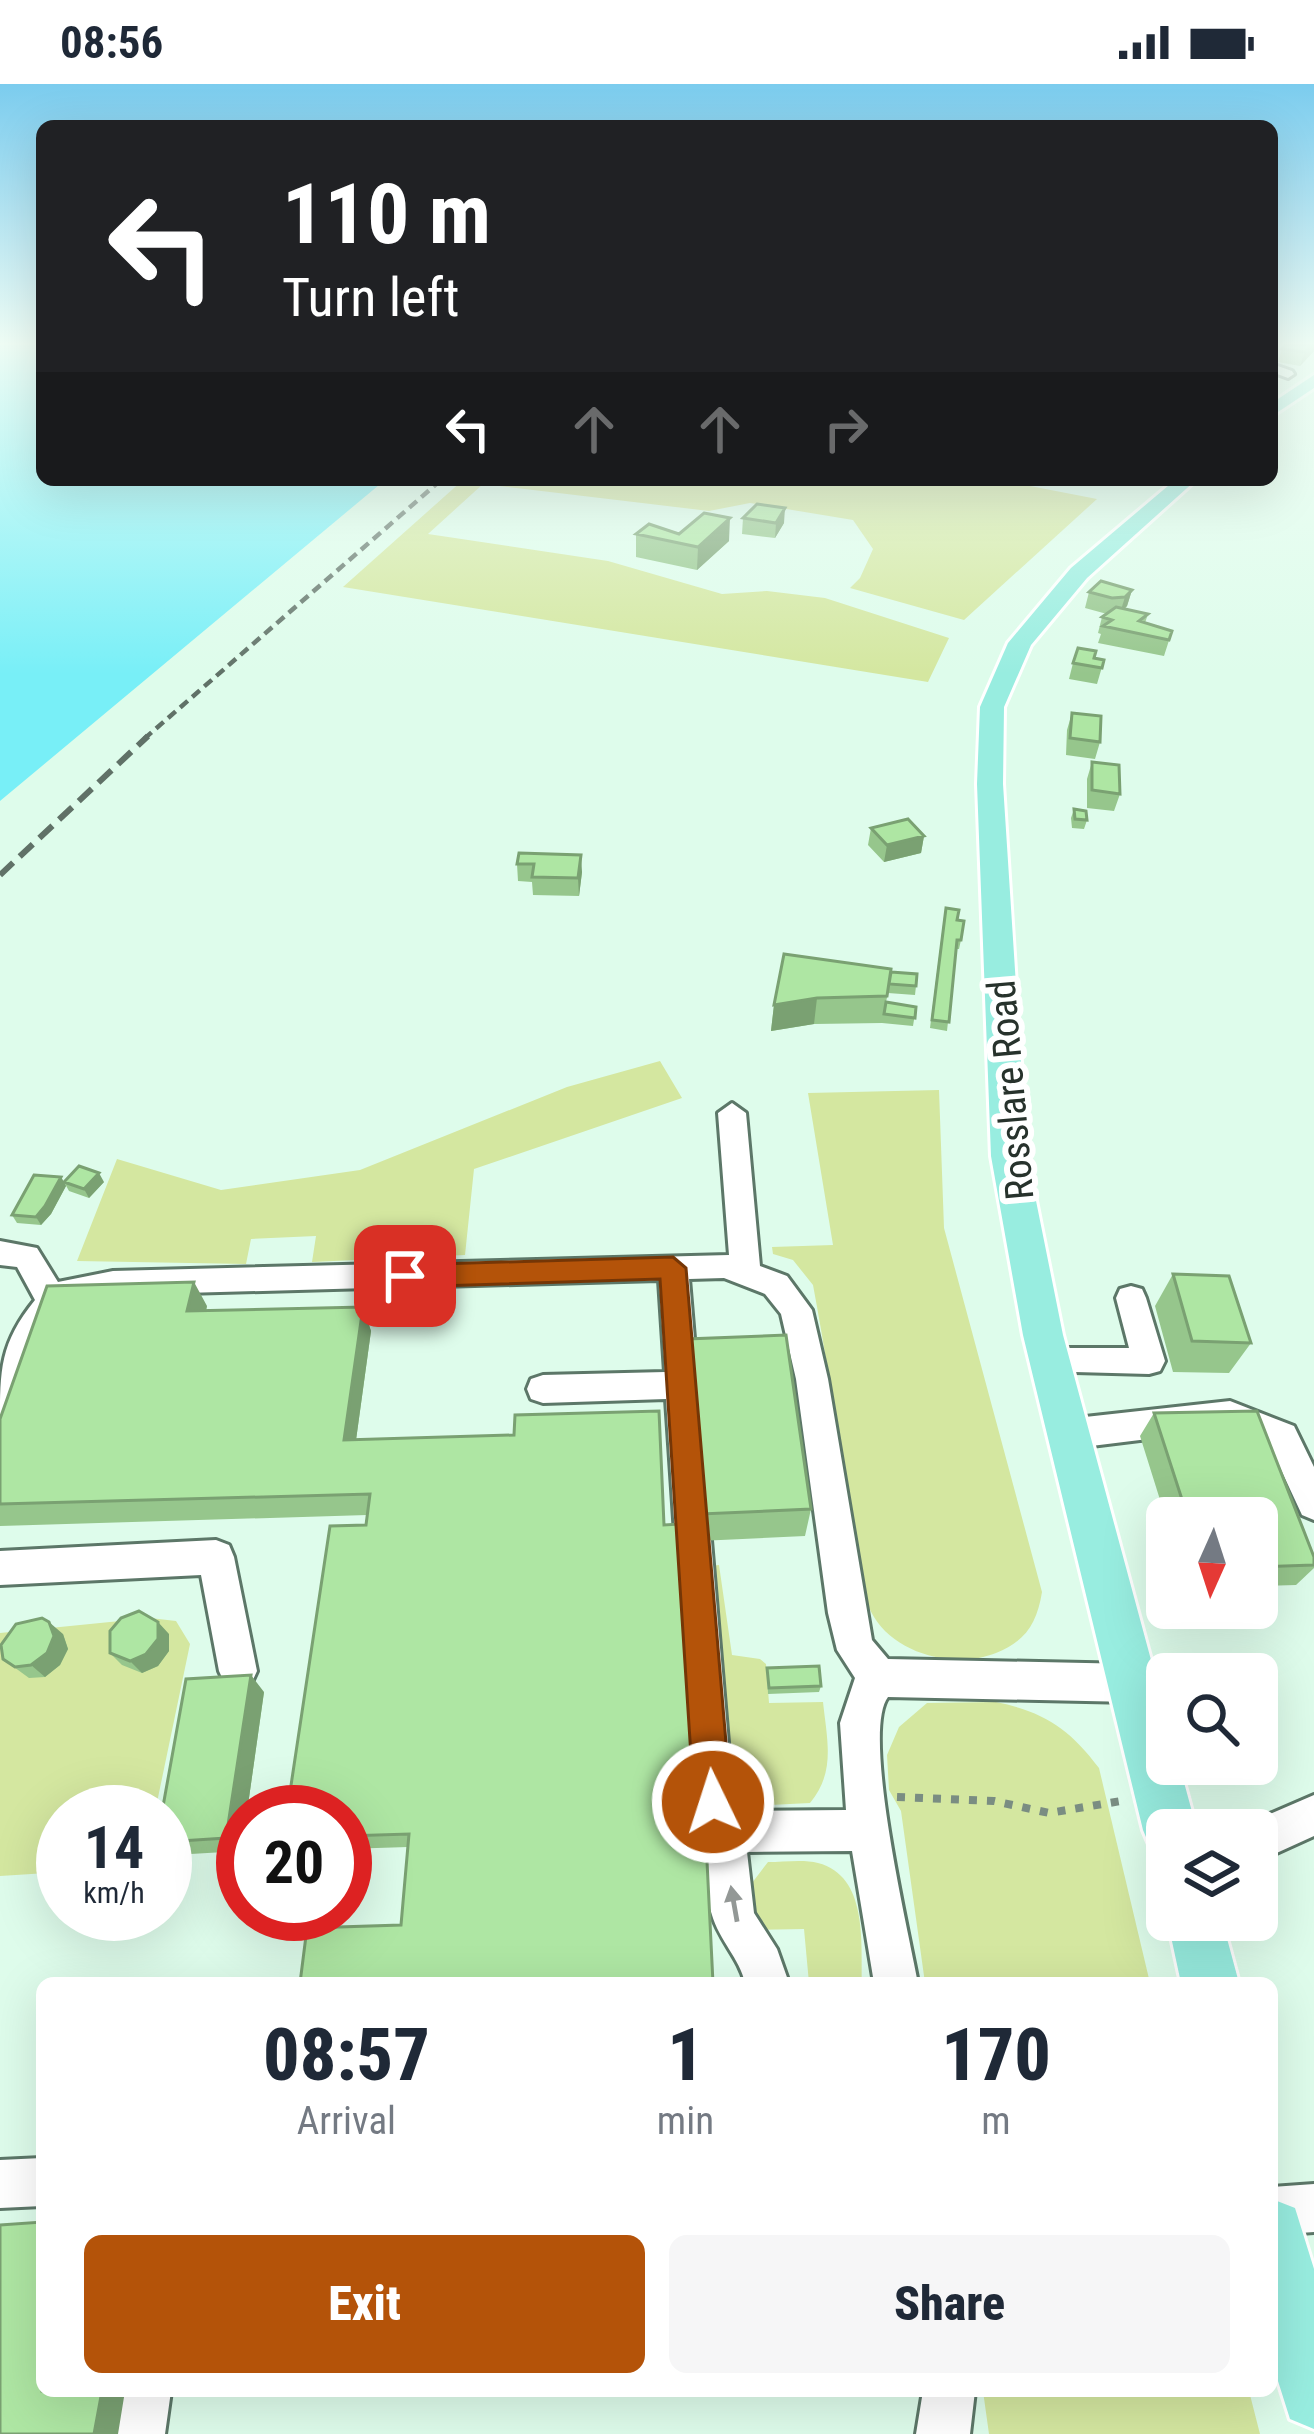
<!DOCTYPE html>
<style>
body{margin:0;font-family:"Roboto Condensed",sans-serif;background:#f6f6f7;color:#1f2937;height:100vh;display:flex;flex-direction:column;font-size:45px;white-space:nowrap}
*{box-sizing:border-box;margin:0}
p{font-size:39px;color:#747a83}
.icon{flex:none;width:66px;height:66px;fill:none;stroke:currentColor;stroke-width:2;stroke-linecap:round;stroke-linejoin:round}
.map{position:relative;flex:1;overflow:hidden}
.panel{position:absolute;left:36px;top:1893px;width:1242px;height:420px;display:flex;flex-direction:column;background:#fff;border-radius:18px;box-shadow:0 12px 48px #0002}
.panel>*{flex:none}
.hud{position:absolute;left:36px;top:36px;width:1242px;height:366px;border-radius:18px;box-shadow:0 12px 48px #0002;background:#202124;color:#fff;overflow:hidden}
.needle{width:78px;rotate:183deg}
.tools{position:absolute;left:1146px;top:1413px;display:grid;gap:24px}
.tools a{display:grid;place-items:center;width:132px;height:132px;border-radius:18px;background:#fff;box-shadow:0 12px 48px #0002;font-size:60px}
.speed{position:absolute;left:36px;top:1701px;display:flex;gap:24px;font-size:60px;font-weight:700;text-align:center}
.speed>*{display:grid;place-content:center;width:156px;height:156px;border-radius:50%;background:#fff;box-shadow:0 12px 48px #0002;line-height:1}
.speed small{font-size:30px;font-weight:400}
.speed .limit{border:18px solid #d22;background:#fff;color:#111}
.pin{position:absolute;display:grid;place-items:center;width:102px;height:102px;color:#fff;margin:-51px;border-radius:24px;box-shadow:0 6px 18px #0006}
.me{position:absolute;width:132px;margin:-66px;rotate:356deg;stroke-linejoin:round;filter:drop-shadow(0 0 9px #0008)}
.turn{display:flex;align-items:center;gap:42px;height:252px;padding:0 48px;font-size:54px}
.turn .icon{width:156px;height:156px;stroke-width:2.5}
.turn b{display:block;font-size:84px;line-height:102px}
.lanes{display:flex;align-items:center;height:114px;padding:0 48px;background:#0003;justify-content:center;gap:60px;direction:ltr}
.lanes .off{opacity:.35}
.eta{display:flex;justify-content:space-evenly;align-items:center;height:204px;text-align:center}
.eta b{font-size:72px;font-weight:800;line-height:84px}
.cta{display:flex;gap:24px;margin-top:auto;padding:24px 48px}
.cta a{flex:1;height:138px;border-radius:18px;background:#b45309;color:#fff;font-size:48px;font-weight:800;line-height:138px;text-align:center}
.cta a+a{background:#f6f6f7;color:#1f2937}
.status{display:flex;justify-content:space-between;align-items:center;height:84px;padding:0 60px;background:#fff;direction:ltr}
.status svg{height:33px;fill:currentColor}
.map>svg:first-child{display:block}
</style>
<div class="status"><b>08:56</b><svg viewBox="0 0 49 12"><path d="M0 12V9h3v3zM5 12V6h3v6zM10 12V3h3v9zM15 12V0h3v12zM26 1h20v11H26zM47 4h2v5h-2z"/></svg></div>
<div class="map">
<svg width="1314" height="2350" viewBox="0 0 1314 2350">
<rect width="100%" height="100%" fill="#defceb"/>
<path fill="#d4e7a0" d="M463 396H999L1097 415 964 536 850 504 860 494 873 465 853 436 750 419 709 427 483 400 428 450 608 477 722 510 767 507 825 514 949 554 928 598 343 503Z
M660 977 682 1014 474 1085 465 1171 312 1178 316 1152 251 1155 246 1180 77 1177 117 1075 221 1106 360 1086 567 1003Z
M939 1006 944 1144 1042 1508C1037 1539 1026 1557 996 1569 956 1585 897 1571 874 1533 850 1492 849 1437 843 1391 834 1327 825 1264 813 1201L793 1176 773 1170 772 1163 833 1161 808 1009Z
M719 1481 732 1571 760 1575 766 1580 769 1619 823 1618C827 1656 836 1688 810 1719L770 1721 738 1693 730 1696 710 1482Z
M150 1534 176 1537 190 1560 155 1728H63V1788L0 1792V1549Z
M996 1618C1044 1628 1069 1644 1099 1684L1150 1899H925L901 1727 889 1706 887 1671 899 1643 927 1619Z
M768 1778C783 1778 804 1775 818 1779 868 1792 861 1858 862 1899H809L804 1845 753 1846 742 1812Z
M983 2307H1249L1260 2350H989Z"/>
<path fill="#78eff7" d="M0 261H42V396H385L0 717Z"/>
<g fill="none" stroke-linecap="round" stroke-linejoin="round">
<defs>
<path id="minor" d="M1272 280 1292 287 1294 290 1288 294 1272 288Z
M732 1019 746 1029 760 1182 787 1192 812 1226 828 1295 872 1556 888 1575 1132 1580 1146 1585 1151 1599 1146 1613 1132 1618 888 1613C861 1648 909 1849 918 1899H874L852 1767 747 1768 754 1829 777 1865 789 1899H745C740 1875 719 1856 712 1831 700 1794 708 1756 693 1719L666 1315 543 1319 531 1315 527 1305 531 1295 543 1291 665 1288 659 1196 113 1211 67 1220 40 1254 12 1335 0 1339C0 1286 0 1259 35 1216L17 1183 0 1181V1157L37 1164 58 1198 113 1187 729 1171 718 1029ZM724 1194 765 1210 781 1230 796 1295 828 1529 837 1566 855 1594 840 1639 846 1726 737 1727 733 1718 689 1195Z
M1131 1202 1142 1205 1146 1214 1165 1277 1160 1287 1149 1290 1038 1287 1033 1277 1038 1267 1049 1264H1129L1116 1214 1120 1205Z
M1230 1317 1294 1342 1314 1383V1436L1302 1431 1270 1362 1229 1345 1067 1365 1055 1360 1050 1350 1055 1340 1067 1335Z
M216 1456 229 1461 234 1473 257 1587 251 1600 238 1606 225 1600 219 1587 201 1491 0 1501V1467Z
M1314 1711V1752L1257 1778V1746H1241L1242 1742Z
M42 2074V2122L0 2124V2076Z
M1314 2100V2148L1272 2151V2103Z
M119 2307H171L165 2350H111Z
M923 2307H975L970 2350H916Z"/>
<path id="major" d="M1314 291V304L1272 332V319Z
M1175 396H1196L1087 494 1031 561 1004 623 1003 700 1027 1072 1063 1251 1167 1635V1680H1179L1197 1746H1167V1772L1151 1765 1143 1746 1023 1251 991 1072 977 700 980 623 1008 559 1071 484Z
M1167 1834 1222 1836 1239 1899H1181Z
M1272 2115 1295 2124 1314 2185V2345L1290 2335 1272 2278Z"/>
</defs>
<use href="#minor" stroke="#5c7768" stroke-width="6"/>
<use href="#major" stroke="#fff" stroke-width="6"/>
<path stroke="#7a8d82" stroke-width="8" stroke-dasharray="8 10" stroke-linecap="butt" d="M897 1713 994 1717 1049 1729 1121 1717"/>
<use href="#minor" fill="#fff" fill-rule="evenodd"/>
<use href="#major" fill="#98ede0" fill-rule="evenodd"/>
<path stroke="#607167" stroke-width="4.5" stroke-dasharray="10 6" stroke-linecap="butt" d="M144 655 441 396"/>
<path stroke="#607167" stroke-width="6" stroke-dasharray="18 9" stroke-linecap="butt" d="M0 791 148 652"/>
</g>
<path fill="#96c68c" d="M1314 261V267L1300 282 1278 278 1282 265Z
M743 434 784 439 775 454 742 450Z
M636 450H679L729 457 697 486 636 473Z
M1132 506 1127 522 1124 525 1148 530 1145 539 1172 547 1164 572 1098 559 1101 550 1098 549 1102 533 1107 530 1085 524 1089 508Z
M1094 574 1104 576 1097 600 1069 595 1073 579Z
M1072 629 1100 658 1095 675 1066 671 1067 646Z
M1092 678 1120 710 1114 727 1087 724V695Z
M1074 725 1087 736 1084 745 1072 744 1071 734Z
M871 744 924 752 921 769 884 778 868 761Z
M519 769 582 788 579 812 533 811 532 798 518 797 517 780Z
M944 833 957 836 961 856 959 865H956L947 947 930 944Z
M891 888 916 902 915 911 888 909 886 918 916 923 913 942 882 939 814 940 771 947 774 921Z
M61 1093 66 1102 51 1130 41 1141 17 1139 12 1131Z
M64 1098H104L89 1114 69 1107Z
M1173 1190 1251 1259 1229 1289 1173 1288 1155 1222Z
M207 1222 206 1227 363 1223 371 1247 356 1356 514 1351 659 1327 401 1841 408 1763 345 1765V1728L367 1431 0 1442V1335Z
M687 1255 811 1425 805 1452 699 1457 686 1285Z
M1154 1329 1314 1473V1484L1296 1501 1257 1502V1434H1167V1438L1140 1352Z
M63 1550 68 1565 60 1581 45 1593 29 1594 3 1575Z
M169 1550V1567L158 1582 142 1589 122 1581 110 1569Z
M767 1584 821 1602 819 1608 768 1610Z
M264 1608 247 1728H243L241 1767 174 1771 165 1764V1728Z"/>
<path fill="#7aa172" d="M1312 261H1314V267L1300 282 1305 268Z
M785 424 784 439 775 454 776 439Z
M730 434 729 457 697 486 698 463Z
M1132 506 1127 522 1120 529 1125 513Z
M924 752 921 769 884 778 887 761Z
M581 771 582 788 579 812 578 794Z
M817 914 814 940 771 947 774 921Z
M99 1089 104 1098 89 1114 84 1105Z
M61 1093 66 1102 51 1130 41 1141 36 1133Z
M194 1198 207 1222 200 1251 187 1227Z
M363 1223 371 1247 353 1378 344 1356Z
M49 1538 63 1550 68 1565 60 1581 45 1593 31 1581Z
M158 1538 169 1550V1567L158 1582 142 1589 130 1577Z
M251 1591 264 1608 247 1728H243L241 1767 226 1754Z
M102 2307H125L118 2350H94Z"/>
<path fill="#aee6a3" stroke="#7aa172" stroke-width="3" d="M1286 261H1312L1305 268 1282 265Z
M757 420 785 424 776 439 743 434Z
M704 429 730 434 698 463 636 450 649 440 679 450Z
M1101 497 1132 506 1125 513 1112 514 1089 508Z
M1116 523 1148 530 1139 537 1172 547 1169 556 1103 542 1112 536 1102 533Z
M1078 564 1096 567 1094 574 1104 576 1102 584 1073 579Z
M1072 629 1101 632 1100 658 1070 654Z
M1092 678 1119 681 1120 710 1092 706Z
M1074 725 1086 727 1087 736 1075 735Z
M908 735 924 752 887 761 871 744Z
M519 769 581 771 578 794 532 793 534 780H517Z
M946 824 959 826 957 836 964 837 961 856H957L949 938 932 936Z
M784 870 891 885 887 912 817 914 774 921Z
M891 888 917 890 916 902 889 900Z
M886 918 916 923 915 934 884 930Z
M79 1082 99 1089 84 1105 64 1098Z
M34 1091 61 1093 45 1122 36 1133 12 1131Z
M1173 1190 1229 1192 1251 1259 1192 1257Z
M194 1198 187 1227 363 1223 344 1356 514 1351 515 1331 659 1327 664 1441 680 1440 696 1759 706 1757 713 1899H300L307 1844 401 1841 409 1750 345 1752V1728H287L330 1442 366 1441 370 1410 0 1420V1335L47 1202Z
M786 1251 811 1425 701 1430 687 1255Z
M1257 1327 1314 1473V1481L1257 1483V1434H1188L1154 1329Z
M139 1527 158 1538V1555L146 1570 130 1577 110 1569V1547L121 1534Z
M42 1534 49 1538 54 1552 47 1569 31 1581 15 1583 3 1575 1 1561 16 1540Z
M819 1582 821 1602 769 1604 767 1584Z
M251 1591 226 1754 165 1758V1728H162L186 1595Z
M42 2138V2307H102L94 2350H0V2141Z"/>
<defs><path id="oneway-solid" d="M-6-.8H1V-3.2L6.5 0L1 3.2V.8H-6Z" transform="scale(3)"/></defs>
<use fill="#939896" href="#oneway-solid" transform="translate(734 1820) rotate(-100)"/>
<linearGradient id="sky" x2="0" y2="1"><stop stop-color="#7bccee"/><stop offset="0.44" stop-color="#f0fef6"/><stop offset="1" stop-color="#f0fef6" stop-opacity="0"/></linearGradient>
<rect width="1314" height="590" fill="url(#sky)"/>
<path fill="#b45309" stroke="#753606" stroke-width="3" d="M673 1173 686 1184 731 1718 726 1731 713 1737 700 1731 694 1718 660 1195 405 1203 391 1192 405 1181Z"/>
<g text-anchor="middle" stroke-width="12" stroke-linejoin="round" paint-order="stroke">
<g font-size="39" fill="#27322c" stroke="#fff">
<text transform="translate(1010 1006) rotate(-95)" y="14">Rosslare Road</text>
</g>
</g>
</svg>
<div class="tools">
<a><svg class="needle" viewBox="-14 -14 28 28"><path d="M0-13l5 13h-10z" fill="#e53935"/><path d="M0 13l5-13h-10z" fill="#747a83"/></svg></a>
<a><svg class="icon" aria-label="search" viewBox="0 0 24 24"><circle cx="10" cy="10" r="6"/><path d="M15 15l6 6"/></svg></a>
<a><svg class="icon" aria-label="layers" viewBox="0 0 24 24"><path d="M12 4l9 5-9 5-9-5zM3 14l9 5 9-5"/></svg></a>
</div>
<div class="speed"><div>14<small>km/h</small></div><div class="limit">20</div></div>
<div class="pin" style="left:405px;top:1192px;background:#d93025"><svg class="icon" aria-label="arrive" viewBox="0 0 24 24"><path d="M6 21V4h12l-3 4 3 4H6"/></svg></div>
<svg class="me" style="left:713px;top:1718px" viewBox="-20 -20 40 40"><circle r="17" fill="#b45309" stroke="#fff" stroke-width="3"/><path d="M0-11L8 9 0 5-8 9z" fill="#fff"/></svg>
<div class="hud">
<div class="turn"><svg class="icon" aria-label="left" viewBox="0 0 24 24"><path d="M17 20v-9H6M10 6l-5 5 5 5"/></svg><div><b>110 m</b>Turn left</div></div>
<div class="lanes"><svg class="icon" aria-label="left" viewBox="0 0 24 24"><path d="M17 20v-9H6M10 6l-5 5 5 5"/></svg><svg class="icon off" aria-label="ahead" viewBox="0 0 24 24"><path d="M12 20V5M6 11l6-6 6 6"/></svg><svg class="icon off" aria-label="ahead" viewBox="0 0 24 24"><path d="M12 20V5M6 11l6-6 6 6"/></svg><svg class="icon off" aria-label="right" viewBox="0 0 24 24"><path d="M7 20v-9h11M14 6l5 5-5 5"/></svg></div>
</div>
<section class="panel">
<div class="eta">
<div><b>08:57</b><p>Arrival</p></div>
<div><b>1</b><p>min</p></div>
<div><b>170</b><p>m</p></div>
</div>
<div class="cta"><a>Exit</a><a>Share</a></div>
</section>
</div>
